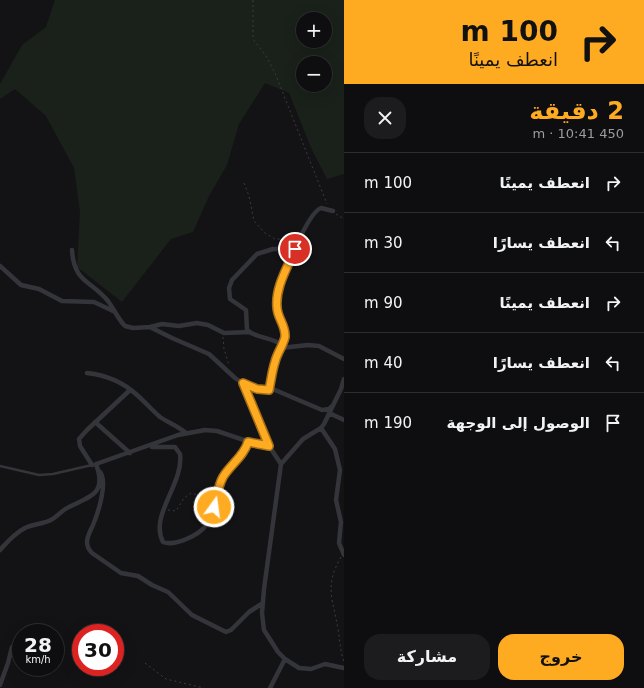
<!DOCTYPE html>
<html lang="ar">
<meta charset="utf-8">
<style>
body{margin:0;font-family:"DejaVu Sans","Noto Naskh Arabic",sans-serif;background:#1c1c1e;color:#f1f3f6;direction:rtl;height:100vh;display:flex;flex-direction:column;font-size:15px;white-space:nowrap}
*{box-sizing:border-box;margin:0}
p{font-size:13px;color:#9b9c9f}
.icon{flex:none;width:22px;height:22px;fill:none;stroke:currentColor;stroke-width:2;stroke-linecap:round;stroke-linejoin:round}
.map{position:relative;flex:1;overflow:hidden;direction:ltr}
.sheet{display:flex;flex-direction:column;background:#0e0e10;width:300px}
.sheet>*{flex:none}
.guide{background:#ffab22;color:#111;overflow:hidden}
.tools{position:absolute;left:296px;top:12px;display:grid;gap:8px}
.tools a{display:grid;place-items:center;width:36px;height:36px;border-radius:50%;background:#0e0e10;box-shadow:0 4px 16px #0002,0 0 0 1px #2e2e30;font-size:20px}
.speed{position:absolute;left:12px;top:624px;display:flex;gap:8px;font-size:20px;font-weight:700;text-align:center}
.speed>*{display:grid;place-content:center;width:52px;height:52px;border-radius:50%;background:#0e0e10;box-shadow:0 4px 16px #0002,0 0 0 1px #2e2e30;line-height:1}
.speed small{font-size:10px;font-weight:400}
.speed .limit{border:6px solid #d22;background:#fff;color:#111}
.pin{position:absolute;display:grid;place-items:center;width:34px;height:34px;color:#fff;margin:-17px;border:2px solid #fff;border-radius:50%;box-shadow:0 1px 4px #0007}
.me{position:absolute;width:44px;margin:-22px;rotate:14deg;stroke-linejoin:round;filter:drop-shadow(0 0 3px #0008)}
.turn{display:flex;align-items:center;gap:14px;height:84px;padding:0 20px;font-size:18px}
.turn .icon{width:52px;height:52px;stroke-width:2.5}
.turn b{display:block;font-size:28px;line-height:34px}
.round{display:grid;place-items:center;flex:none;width:42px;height:42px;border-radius:16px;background:#1c1c1e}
.summary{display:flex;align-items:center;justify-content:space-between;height:68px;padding:0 20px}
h1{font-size:24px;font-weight:800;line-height:30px;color:#ffab22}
.button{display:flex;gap:8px;margin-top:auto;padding:8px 20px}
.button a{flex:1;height:46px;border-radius:16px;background:#ffab22;color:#111;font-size:16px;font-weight:800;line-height:46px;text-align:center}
.button a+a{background:#1c1c1e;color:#f1f3f6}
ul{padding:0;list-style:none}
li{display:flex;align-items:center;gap:12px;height:60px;padding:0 20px;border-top:1px solid #2e2e30}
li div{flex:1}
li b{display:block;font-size:15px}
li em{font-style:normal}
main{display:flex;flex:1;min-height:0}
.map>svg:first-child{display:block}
</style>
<main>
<section class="sheet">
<div class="guide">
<div class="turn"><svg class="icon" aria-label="right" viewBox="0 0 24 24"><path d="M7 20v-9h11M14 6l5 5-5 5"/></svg><div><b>100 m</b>انعطف يمينًا</div></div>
</div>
<div class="summary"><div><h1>2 دقيقة</h1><p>450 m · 10:41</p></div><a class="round"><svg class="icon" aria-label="close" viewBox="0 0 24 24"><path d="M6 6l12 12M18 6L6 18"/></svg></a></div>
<ul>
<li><svg class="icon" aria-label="right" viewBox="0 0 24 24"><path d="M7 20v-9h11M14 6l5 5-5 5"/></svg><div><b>انعطف يمينًا</b></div><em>100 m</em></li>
<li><svg class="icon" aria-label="left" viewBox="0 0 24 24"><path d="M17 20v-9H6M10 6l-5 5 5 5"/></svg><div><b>انعطف يسارًا</b></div><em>30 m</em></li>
<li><svg class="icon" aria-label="right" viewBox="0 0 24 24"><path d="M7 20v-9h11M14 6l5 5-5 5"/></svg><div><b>انعطف يمينًا</b></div><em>90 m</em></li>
<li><svg class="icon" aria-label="left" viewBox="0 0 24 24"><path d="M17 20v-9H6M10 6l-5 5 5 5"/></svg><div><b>انعطف يسارًا</b></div><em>40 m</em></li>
<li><svg class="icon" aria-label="arrive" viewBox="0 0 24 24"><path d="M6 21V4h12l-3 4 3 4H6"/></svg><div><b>الوصول إلى الوجهة</b></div><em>190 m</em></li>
</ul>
<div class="button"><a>خروج</a><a>مشاركة</a></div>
</section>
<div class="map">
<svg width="344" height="688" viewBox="0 0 344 688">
<rect width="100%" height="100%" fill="#131315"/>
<path fill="#19211a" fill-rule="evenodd" d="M55 0H344V174L327 179 312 150 289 93 265 83 239 124 227 165 209 196 193 232 171 239 122 302 77 267 80 212 74 168 46 116 15 89 0 99V84L22 45 46 27ZM303 19H325V41H303ZM303 63H325V85H303Z"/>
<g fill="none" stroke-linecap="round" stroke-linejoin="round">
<path stroke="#3a3c42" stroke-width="1" stroke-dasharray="2 3" stroke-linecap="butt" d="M253 0V39L266 56 275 73 327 204
M244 183 249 196 254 221 265 233 275 239H295
M336 214 344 219
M223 337 224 349 229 365
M168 510 176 511 184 498 191 493 210 499
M341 557C324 586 333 599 338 629 340 641 340 651 344 662
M145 663 166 679 204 688"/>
<path stroke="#34353b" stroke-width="2.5" d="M0 466 39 475 53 474 92 465"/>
<path stroke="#34353b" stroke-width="4.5" d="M72 250C74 283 91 280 108 301 114 309 118 319 125 326L133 328 150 327 172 338 209 354 235 378 247 386 257 389 275 390 322 410 329 409 331 407
M0 266 21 285 39 289 62 301 94 302 113 311
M150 327 162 324 179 326 197 323 208 325 224 333 249 332
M282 345C270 336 257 339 247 330L246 310 230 299 229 288 232 280 257 254 273 249H295
M281 348 308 345 319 346 344 359
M87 373C106 375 123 382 137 395 145 402 152 410 160 417 169 423 178 426 186 433
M243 383 269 446 281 464 264 589 262 613 264 630 278 652 285 659 299 668 311 669 325 664 344 668
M269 390C271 381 272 371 275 362 277 353 283 346 285 337 287 323 275 312 277 298 279 283 307 213 321 208L333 211
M329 413 344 420
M95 422 130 453
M321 428 335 449 340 470 336 500 341 522 339 543 344 555
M152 447H175L180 454C184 484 149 515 163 542 170 545 178 542 184 540 222 526 208 503 223 477 231 464 244 456 248 442
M281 464 303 439 321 428 324 424 341 389 344 379
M92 465 80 446 79 439 87 430 130 390
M99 471C109 480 98 513 93 525 91 530 87 536 87 542 87 547 89 550 92 553L121 573 138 576 152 585 168 592 192 615 226 632 231 630 249 612 263 603
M0 550C7 542 15 533 25 528 33 524 43 524 51 520 58 516 62 510 69 507 91 496 107 494 96 464L178 435 205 430 217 431 256 444 269 446
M0 685 8 663 12 647
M270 688 285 659"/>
</g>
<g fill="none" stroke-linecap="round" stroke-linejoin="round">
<defs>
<path id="route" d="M214 507C217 497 218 486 223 477 231 464 244 456 248 442L269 446 243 383 257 389 269 390C271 381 272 371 275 362 277 353 283 346 285 337 286 325 277 318 277 307 275 287 288 267 295 249"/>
</defs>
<use href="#route" stroke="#a66f16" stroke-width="10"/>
<use href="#route" stroke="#ffab22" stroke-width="7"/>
</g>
</svg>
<div class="tools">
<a>+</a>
<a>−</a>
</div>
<div class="speed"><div>28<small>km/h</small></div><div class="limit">30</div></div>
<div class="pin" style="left:295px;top:249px;background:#d93025"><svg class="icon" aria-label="arrive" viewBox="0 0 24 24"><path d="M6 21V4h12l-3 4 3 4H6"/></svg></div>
<svg class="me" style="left:214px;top:507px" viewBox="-20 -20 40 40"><circle r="17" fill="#ffab22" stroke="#fff" stroke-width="3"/><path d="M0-11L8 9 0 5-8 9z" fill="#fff"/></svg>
</div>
</main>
